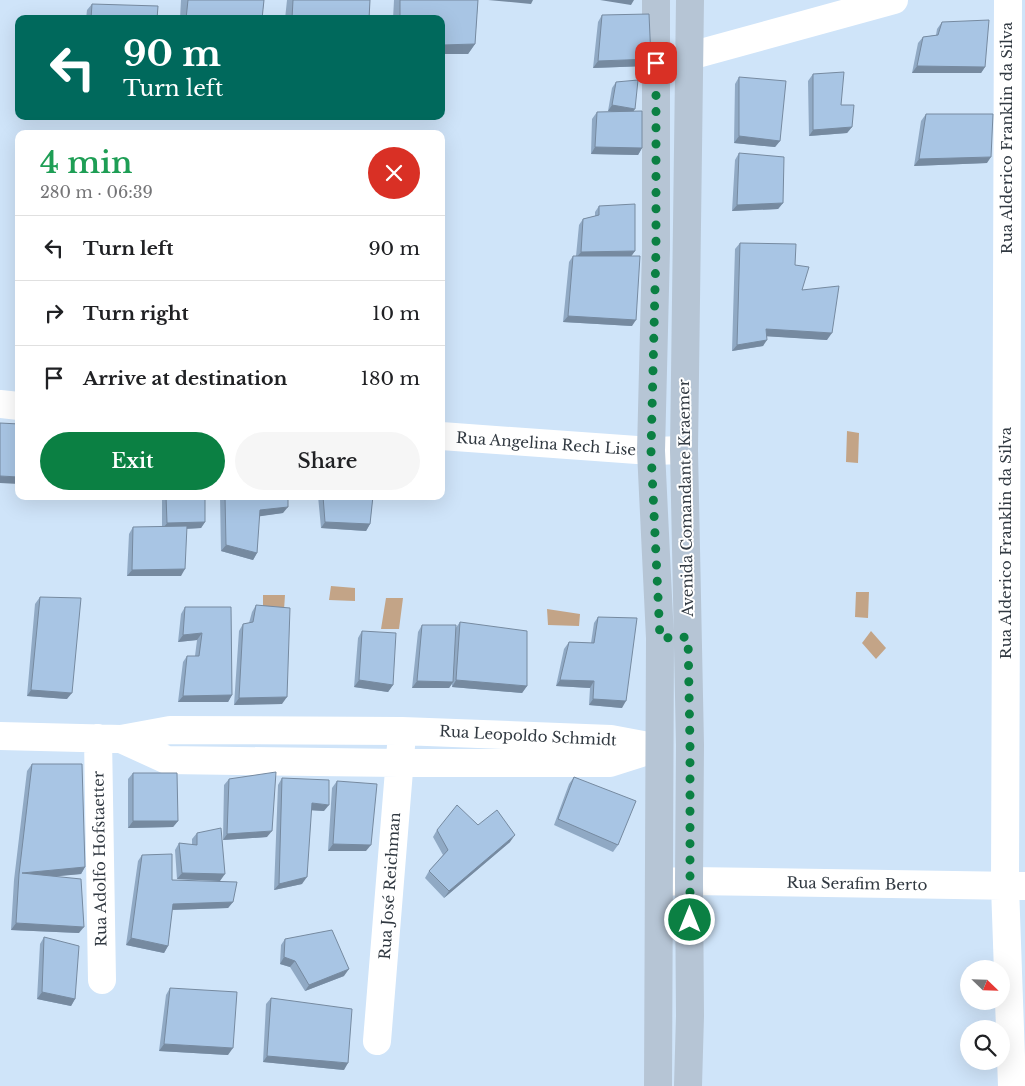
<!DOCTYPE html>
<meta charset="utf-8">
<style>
body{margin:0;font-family:"Libre Baskerville",serif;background:#f6f6f6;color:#202124;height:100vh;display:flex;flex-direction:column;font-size:19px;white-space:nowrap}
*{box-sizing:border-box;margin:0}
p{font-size:16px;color:#757577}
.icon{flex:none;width:28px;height:28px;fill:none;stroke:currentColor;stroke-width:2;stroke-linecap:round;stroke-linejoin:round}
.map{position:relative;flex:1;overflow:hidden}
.panel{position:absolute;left:15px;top:130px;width:430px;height:370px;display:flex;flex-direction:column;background:#fff;border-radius:10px;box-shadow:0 5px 20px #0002}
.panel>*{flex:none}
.banner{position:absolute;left:15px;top:15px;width:430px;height:105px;border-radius:10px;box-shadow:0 5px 20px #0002;background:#00695c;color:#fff;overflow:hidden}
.needle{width:32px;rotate:113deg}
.fabs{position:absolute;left:960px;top:960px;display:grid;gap:10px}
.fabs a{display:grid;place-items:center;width:50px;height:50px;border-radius:50%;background:#fff;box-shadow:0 5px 20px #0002;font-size:25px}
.pin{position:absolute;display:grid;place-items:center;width:42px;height:42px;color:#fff;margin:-21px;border-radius:10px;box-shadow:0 2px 8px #0006}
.me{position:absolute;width:55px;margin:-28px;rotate:0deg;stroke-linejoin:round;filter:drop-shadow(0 0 4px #0008)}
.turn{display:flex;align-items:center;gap:18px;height:105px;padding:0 25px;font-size:22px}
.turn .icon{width:65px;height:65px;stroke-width:2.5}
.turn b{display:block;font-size:35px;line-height:42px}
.round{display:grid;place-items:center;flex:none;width:52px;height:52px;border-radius:26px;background:#f6f6f6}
.summary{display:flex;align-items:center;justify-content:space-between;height:85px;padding:0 25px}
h1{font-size:30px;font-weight:600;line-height:38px;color:#1e9e55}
.action{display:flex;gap:10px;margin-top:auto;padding:10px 25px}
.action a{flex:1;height:58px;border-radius:30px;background:#0b8043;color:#fff;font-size:20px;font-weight:600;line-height:58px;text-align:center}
.action a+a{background:#f6f6f6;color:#202124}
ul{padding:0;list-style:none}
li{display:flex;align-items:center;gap:15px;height:65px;padding:0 25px;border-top:1px solid #e0e0e0}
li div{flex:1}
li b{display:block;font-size:19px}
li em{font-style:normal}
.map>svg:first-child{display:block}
</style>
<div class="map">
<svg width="1025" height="1086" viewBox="0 0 1025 1086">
<rect width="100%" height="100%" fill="#cfe4f9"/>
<path fill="#c3a487" d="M847 431 859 433 858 463 846 462Z
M331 586 355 588V601L329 600Z
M856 592H869L868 618 855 617Z
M263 595H285L284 610 263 609Z
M386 598H403L399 629H381Z
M547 609 580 614 579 626 548 625Z
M871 631 886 648 876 659 862 643Z"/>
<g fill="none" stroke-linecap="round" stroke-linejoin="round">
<path stroke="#fff" stroke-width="28" d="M1008 0 1005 886 1012 1086
M656 63 690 56 894 0
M0 404 19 406
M441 436 651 451 684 450
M0 736 121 739 170 730 402 731 611 739 659 748
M98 738 102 980
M121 739 167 760 399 763H610L657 748
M659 882 689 881 1025 886
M377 1041 401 746"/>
<path stroke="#b6c5d5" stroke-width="28" d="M656 0V249L651 451 660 638 658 1086
M688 1086 690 1016 689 881 690 745 684 450 690 0"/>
</g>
<path fill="#90a9c4" d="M181 0H264L262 19H180Z
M287 0H370L369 19H285Z
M394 0H478L475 44 468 54 441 19H393Z
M92 4 157 19H86L87 10Z
M602 15 651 59 646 66 593 68 598 22Z
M942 22 985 67 981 73H912L918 43 923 37 936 35 937 29Z
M813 74 841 105 852 127 847 133 809 136 808 81Z
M739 77 780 141 775 147 734 143 735 84Z
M616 82 634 112 642 148 638 155 591 154 592 119 597 112H612L608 111 612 88Z
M926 114 987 163 914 166 921 121Z
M739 153 783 203 778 209 732 211 735 160Z
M599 206 635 251 631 256 632 326 563 322 569 262 573 256H576L579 225 583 219 595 216V212Z
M740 243 795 265 802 290 827 340 767 336 763 346 732 351 735 249Z
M162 496H205V522L201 528 186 529 181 576H127L129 534 133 527H162Z
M220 496H288L283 513 259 516 257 553 253 560 221 551Z
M318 496H373L370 524 366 531 321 528Z
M40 597 67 699 27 696 35 604Z
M256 605 282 704 234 705 239 631 243 624 249 623 252 612Z
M185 607H231L232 695 228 702H178L183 662 187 656H195L197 640 178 642 181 614Z
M598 617 622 708 589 705 590 688 556 686 564 649 569 642 591 643 594 623Z
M460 622 527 686 522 693 452 687V684L449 688H412L418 632 422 625 455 629Z
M362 631 393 685 388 692 354 687 358 638Z
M32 764 85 867 81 874 54 876 79 933 11 930 14 880 27 771Z
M133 773 178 821 173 827 128 828V779Z
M574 777 618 845 613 852 554 825 569 784Z
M282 778 324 811 311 810 302 884 274 890 278 785Z
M229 779 267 837 223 840 224 785Z
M337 781 366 851H328L332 788Z
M478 825 510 842 444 898 425 878 429 871 443 855 433 837 437 830Z
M197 833 220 881 177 879 175 850 179 843 192 845V839Z
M142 855 172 880 233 902 228 908 172 910 168 946 164 953 126 945 138 861Z
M44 937 75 999 71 1006 37 999 40 944Z
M285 939 344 976 305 991 290 967 280 964 281 945Z
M170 988 228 1055 159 1051 166 995Z
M271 998 344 1070 263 1062 266 1004Z"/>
<path fill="#768aa0" d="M488 0H533L531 4Z
M600 0H634L631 5Z
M475 44 468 54H441V45Z
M651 59 646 66 593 68 598 61Z
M917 66 985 67 981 73H912Z
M612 105 635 109 631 115 608 111Z
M852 127 847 133 809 136 813 130Z
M739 136 780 141 775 147 734 143Z
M595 147 642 148 638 155 591 154Z
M991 157 987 163 914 166 919 159Z
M783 203 778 209 732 211 737 205Z
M635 251 630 258H576L581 252Z
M568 316 636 320 632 326 563 322Z
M766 329 832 333 827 340 761 336Z
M767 340 763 346 732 351 737 345Z
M0 476 19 477V484L0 483Z
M288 507 283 513 255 517 260 510Z
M205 522 201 528 162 530 167 523Z
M325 522 370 524 366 531 321 528Z
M226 545 257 553 253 560 221 551Z
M185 569 181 576H127L132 570Z
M202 633 197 640 178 642 183 635Z
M359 680 393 685 388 692 354 687Z
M456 680 527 686 522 693 452 687Z
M560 680 594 681 590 688 556 686Z
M417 681 453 682 449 688H412Z
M31 690 72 693 67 699 27 696Z
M232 695 228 702H178L183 696Z
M287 697 282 704 234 705 239 698Z
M593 699 626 701 622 708 589 705Z
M312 803 329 805 324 811 307 810Z
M133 821H178L173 827 128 828Z
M272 831 267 837 223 840 227 834Z
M515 835 510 842 444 898 449 891Z
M333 844 371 845 366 851H328Z
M85 867 81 874 19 880 22 873Z
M182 873 225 874 220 881 177 879Z
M307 877 302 884 274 890 279 884Z
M233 902 228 908 168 910 173 904Z
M16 923 84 927 79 933 11 930Z
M131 938 168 946 164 953 126 945Z
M284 957 295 961 290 967 280 964Z
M349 969 344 976 305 991 309 985Z
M42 992 75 999 71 1006 37 999Z
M164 1044 233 1048 228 1055 159 1051Z
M267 1056 348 1063 344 1070 263 1062Z"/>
<path fill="#a8c5e4" stroke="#768aa0" d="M188 0H264L262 19H186Z
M293 0H370L369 19H292Z
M400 0H478L475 44 441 45V19H400Z
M92 4 158 6 157 19H91Z
M649 14 651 59 598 61 602 15Z
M46 17 66 19H46Z
M989 20 985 67 917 66 923 37 938 35 942 22Z
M844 72 841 105H854L852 127 813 130V74Z
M739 77 786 81 780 141 739 136Z
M638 80 635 109 612 105 616 82Z
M642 111V148L595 147 597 112Z
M926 114H993L991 157 919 159Z
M739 153 784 157 783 203 737 205Z
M635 204V251L581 252 583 219 599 215V206Z
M740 243 796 244 795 265 809 267 802 290 839 286 832 333 766 329 767 340 737 345Z
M573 256H640L636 320 568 316Z
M0 423 19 424V477L0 476Z
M166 496H205V522L167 523Z
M225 496H288V507L260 510 257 553 226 545Z
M323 496H373L370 524 325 522Z
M187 526 185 569 132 570 133 527Z
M40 597 81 598 72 693 31 690Z
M256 605 290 608 287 697 239 698 243 624 253 622Z
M185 607H231L232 695 183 696 187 656H199L202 633 183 635Z
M598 617 637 618 626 701 593 699 594 681 560 680 569 642 594 643Z
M460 622 527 631V686L456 680Z
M422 625H456L453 682 417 681Z
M362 631 396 633 393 685 359 680Z
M32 764H82L85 867 22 873 81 879 84 927 16 923 19 874Z
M276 772 272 831 227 834 229 779Z
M133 773H177L178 821H133Z
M574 777 636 801 618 845 558 819Z
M282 778 329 780V805L312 803 307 877 279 884Z
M337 781 377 784 371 845 333 844Z
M457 805 478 825 497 810 515 835 449 891 429 871 448 850 437 830Z
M221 828 225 874 182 873 179 843 197 845V833Z
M172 854V880L237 882 233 902 173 904 168 946 131 938 142 855Z
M332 930 349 969 309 985 295 961 284 957 285 939Z
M44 937 79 946 75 999 42 992Z
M170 988 237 992 233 1048 164 1044Z
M271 998 352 1009 348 1063 267 1056Z"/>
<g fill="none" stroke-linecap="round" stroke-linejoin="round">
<path stroke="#0b8043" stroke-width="9" stroke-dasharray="0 16.2" d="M656 63V249L651 451 660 638 688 637 690 745V920"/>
</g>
<g text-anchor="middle" stroke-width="4" stroke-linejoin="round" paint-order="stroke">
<g font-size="15" fill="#313941" stroke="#fff">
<text transform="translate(1007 138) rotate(-90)" y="5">Rua Alderico Franklin da Silva</text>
<text transform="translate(546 444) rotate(4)" y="5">Rua Angelina Rech Lise</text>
<text transform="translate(686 498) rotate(-91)" y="5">Avenida Comandante Kraemer</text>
<text transform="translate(1006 543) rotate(-90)" y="5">Rua Alderico Franklin da Silva</text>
<text transform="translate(528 736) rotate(3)" y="5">Rua Leopoldo Schmidt</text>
<text transform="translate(100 859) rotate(-91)" y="5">Rua Adolfo Hofstaetter</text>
<text transform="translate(857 884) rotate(1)" y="5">Rua Serafim Berto</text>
<text transform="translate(390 886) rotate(-86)" y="5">Rua José Reichman</text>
</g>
</g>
</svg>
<div class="fabs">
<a><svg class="needle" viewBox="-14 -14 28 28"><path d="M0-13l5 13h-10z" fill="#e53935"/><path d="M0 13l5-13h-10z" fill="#757577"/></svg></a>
<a><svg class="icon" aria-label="search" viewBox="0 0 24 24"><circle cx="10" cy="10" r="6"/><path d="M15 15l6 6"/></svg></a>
</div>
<div class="pin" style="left:656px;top:63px;background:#d93025"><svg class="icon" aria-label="arrive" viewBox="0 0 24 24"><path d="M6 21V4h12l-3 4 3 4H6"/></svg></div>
<svg class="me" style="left:690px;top:920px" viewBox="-20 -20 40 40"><circle r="17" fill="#0b8043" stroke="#fff" stroke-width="3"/><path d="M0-11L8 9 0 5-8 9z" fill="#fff"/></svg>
<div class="banner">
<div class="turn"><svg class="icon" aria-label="left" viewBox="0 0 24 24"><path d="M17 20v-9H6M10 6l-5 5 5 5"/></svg><div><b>90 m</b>Turn left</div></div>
</div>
<section class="panel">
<div class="summary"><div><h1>4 min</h1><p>280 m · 06:39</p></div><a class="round" style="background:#d93025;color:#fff"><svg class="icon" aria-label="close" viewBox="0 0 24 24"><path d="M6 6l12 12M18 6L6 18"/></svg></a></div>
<ul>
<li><svg class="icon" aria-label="left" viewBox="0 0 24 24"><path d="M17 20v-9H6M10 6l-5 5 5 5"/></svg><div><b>Turn left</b></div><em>90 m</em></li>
<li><svg class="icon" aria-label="right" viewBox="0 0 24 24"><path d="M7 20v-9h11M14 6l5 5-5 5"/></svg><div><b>Turn right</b></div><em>10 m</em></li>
<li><svg class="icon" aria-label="arrive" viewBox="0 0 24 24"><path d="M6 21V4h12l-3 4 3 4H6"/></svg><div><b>Arrive at destination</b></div><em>180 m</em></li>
</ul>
<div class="action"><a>Exit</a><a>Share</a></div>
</section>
</div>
